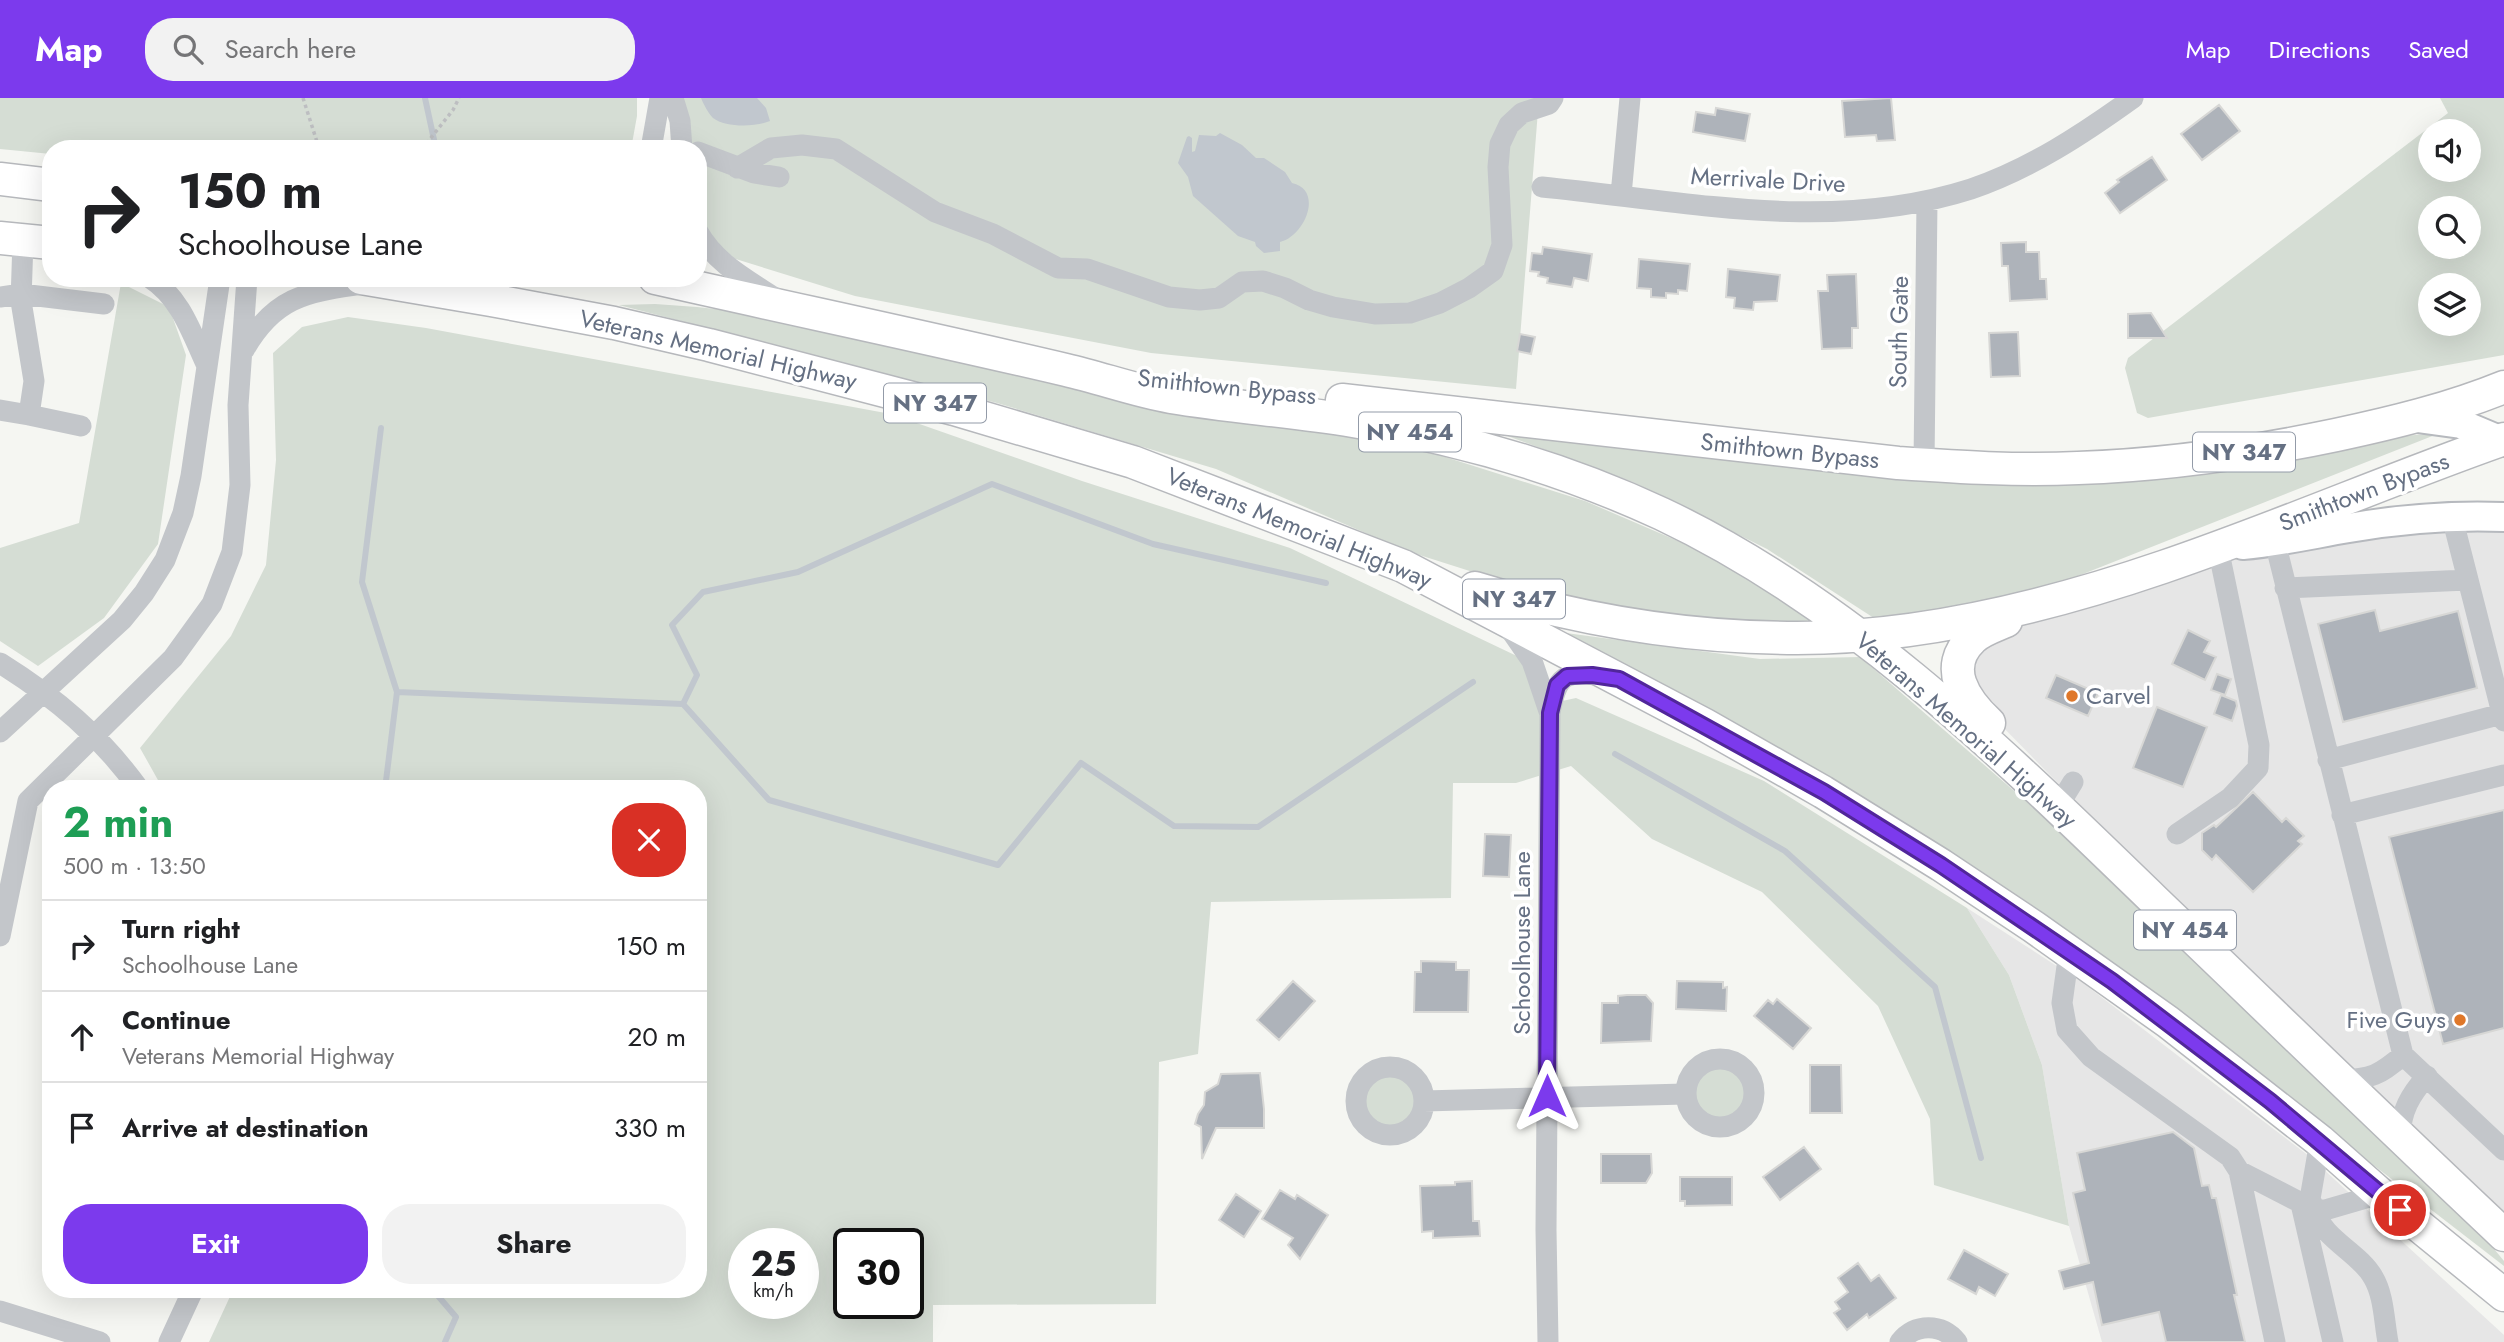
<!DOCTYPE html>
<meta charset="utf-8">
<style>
body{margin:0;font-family:Jost,sans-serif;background:#f2f2f2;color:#202124;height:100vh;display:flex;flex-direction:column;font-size:26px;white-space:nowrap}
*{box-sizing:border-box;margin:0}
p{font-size:23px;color:#757577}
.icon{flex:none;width:38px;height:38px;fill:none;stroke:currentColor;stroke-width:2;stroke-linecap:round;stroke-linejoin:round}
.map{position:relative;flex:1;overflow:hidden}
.panel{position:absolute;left:42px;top:682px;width:665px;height:518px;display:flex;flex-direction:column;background:#fff;border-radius:28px;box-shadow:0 7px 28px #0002}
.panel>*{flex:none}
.hud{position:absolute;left:42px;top:42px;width:665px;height:147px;border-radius:28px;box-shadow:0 7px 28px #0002;background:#fff;color:#202124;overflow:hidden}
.buttons{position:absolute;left:2418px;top:21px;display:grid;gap:14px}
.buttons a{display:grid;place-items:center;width:63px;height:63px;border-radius:50%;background:#fff;box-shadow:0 7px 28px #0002;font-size:35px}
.speed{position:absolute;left:728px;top:1130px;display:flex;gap:14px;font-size:35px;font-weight:700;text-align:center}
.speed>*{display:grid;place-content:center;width:91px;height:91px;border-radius:50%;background:#fff;box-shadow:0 7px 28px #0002;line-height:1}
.speed small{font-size:18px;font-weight:400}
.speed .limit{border:4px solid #111;border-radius:10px;background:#fff;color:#111}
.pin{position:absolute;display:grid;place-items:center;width:60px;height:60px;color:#fff;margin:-30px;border:4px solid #fff;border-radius:50%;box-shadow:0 2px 7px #0007}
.me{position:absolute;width:77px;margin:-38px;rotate:0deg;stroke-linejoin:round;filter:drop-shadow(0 0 5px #0008)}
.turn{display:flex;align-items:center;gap:24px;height:147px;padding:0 21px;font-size:32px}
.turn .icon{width:91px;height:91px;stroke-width:2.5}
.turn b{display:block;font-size:49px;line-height:60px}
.round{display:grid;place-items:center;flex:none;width:74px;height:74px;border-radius:28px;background:#f2f2f2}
.head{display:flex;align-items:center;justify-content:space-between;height:119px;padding:0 21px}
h1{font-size:42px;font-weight:700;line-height:52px;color:#1e9e55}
.primary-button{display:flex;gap:14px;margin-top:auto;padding:14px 21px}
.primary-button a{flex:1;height:80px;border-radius:28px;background:#7c3aed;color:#fff;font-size:28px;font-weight:700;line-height:80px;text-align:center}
.primary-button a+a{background:#f2f2f2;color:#202124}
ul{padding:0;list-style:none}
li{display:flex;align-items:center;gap:21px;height:91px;padding:0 21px;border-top:2px solid #e0e0e0}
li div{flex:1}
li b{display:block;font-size:26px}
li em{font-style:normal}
header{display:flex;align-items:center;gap:42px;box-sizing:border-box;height:98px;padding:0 35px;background:#7c3aed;color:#fff}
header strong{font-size:33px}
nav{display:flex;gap:38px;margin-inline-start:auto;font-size:24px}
.search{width:490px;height:63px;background:#f2f2f2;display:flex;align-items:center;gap:18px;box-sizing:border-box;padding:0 24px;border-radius:28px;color:#757577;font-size:26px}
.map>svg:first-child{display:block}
</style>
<header>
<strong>Map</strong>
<div class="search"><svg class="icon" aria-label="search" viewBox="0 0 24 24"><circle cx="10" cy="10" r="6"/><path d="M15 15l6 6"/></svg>Search here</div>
<nav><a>Map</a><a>Directions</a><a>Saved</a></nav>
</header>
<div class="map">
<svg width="2504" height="1244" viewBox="0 0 2504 1244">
<rect width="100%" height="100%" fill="#f5f6f2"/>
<path fill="#e6e6e6" d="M2485 431 2504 433V1115L2094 722 1993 619 1971 591 1972 550 2076 498 2295 445Z
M1967 810 2083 885 2309 1058 2504 1237V1244H2102L2069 1128 2042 967 2009 877Z"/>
<path fill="#d5ddd4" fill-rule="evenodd" d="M0 0H637V18L631 51H51V56L0 51Z
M674 0H1539L1516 291 1151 255 855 198 726 158 698 118V51H684Z
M2440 0H2504V257L2148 320 2137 315 2125 270 2128 260 2448 15ZM2431 33H2469V72H2431ZM2431 110H2469V149H2431ZM2431 187H2469V226H2431Z
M121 185 169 209 186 257 158 446 104 520 38 568 0 543V450L79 425Z
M655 206 697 209 752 215 1318 329 1442 358 1585 403 1685 446 1749 480 1824 528 1675 519 1520 489 1410 454 1216 371 997 305 619 207Z
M348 219 426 230 891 316 1082 383 1290 450 1521 560 1544 607 1576 600 1764 683 1967 810 2009 877 2042 967 2069 1128 1934 1087 1930 1021 1878 908 1762 794 1652 741 1571 668 1516 685H1453L1451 800 1211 804 1198 956 1159 964 1156 1206 933 1207V1244H209L233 1192H698V691H163L140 650 231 538 266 467 276 362 273 255 302 229ZM744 1146H803V1206H744ZM849 1146H908V1206H849Z
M1491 332 1919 377 2440 335 2045 491 1877 522 1767 451 1633 384Z
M1566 535 1760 561 1860 559 2073 744 2490 1146 2504 1163V1168L2112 865 1908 728Z
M1690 995a29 29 0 1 1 58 0a29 29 0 1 1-58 0Z
M1364 1003a27 27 0 1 1 54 0a27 27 0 1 1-54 0Z"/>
<path fill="#c1c7ce" d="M701 0H757L766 10 770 23C756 29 726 30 713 20 708 15 704 7 701 0Z
M1220 35 1242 47 1256 60H1264L1285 74 1292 85C1324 92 1305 138 1280 144V153L1264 155 1256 148 1255 144 1238 138 1193 98 1188 79 1178 65 1187 39 1189 38 1192 40V54L1195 53 1199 37 1216 38Z"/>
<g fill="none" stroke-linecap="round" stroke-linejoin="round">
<path stroke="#c1c7ce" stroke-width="6" d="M425 0 436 51
M381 330 362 484 397 594 385 691
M397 594 683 606 769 702 998 767 1081 665 1174 728 1258 729 1473 584
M683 606 697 577 672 527 703 494 798 474 992 386 1153 446 1326 485
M1615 656 1785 753 1935 889 1981 1060
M433 1192 456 1219 445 1244"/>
</g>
<path fill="#aeb3ba" stroke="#d7d7d5" stroke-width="2" d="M1891 0 1895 42 1877 43 1876 37 1845 39 1842 3Z
M2219 7 2240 33 2202 62 2181 36Z
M1716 10 1750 16 1745 43 1693 34 1696 14 1715 17Z
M2152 59 2167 82 2120 115 2105 95 2119 84 2117 82Z
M2026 144V154H2039L2040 181H2046L2047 201 2010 203 2008 168H2002L2001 145Z
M1543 149 1592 156 1588 183 1574 180 1572 189 1547 185 1548 180 1538 178 1539 174 1530 173 1532 155 1542 156Z
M1639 161 1690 166 1687 193 1678 192V196L1666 195V200L1651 199V191L1637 190Z
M1728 171 1780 177 1777 203 1754 204 1753 212 1734 210 1735 200 1726 199Z
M1856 176 1858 230H1852V250L1822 251 1818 193H1828L1827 177Z
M2151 215 2167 240H2128V216Z
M2018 234 2020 278 1991 279 1989 235Z
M1520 236 1535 239 1531 256 1517 253Z
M2375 512 2380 533 2458 513 2477 590 2343 624 2318 526Z
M2188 532 2210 543 2204 554 2216 559 2205 582 2172 566Z
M2217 576 2231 581 2225 597 2211 592Z
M2056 577 2098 595 2088 618 2046 600Z
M2221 597 2236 603 2237 608 2232 623 2214 616Z
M2157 609 2207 629 2183 689 2133 670Z
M2253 694 2282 724 2286 720 2304 738 2298 743 2302 746 2253 794 2216 757 2212 762 2202 752V735L2214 727 2216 729Z
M2504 712V930L2443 946 2389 739Z
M1485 736 1511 737 1509 779 1483 778Z
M1421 863 1456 864V872H1469L1468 914H1414L1415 874H1421Z
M1293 883 1315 903 1279 942 1257 922Z
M1677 883 1723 884V890L1727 889 1726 913 1676 911Z
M1627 897H1646L1653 905 1651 943 1601 945 1602 905H1618V898Z
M1777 901 1811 930 1793 951 1754 918 1768 902 1773 906Z
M1810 967H1841L1842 1015H1810Z
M1260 975 1264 1011V1030H1216L1202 1061 1201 1029 1195 1026 1198 1016 1204 1007 1205 994 1218 986 1221 976Z
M2173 1034 2194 1050 2202 1088 2209 1087 2212 1100H2216L2237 1197H2234L2245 1244H2166L2159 1214 2102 1227 2093 1184 2064 1191 2059 1173 2089 1165 2073 1095 2085 1092 2077 1055Z
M1804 1049 1821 1071 1780 1102 1763 1079Z
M1601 1056H1651L1652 1075 1646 1085H1601Z
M1680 1079H1732V1107L1685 1108V1103H1680Z
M1472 1083 1473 1123H1479L1480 1138 1433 1140V1133L1422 1134 1420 1088 1455 1087V1084Z
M1280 1092 1295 1101 1297 1097 1328 1117 1300 1161 1288 1147 1293 1140 1262 1121Z
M1236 1096 1261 1113 1244 1139 1219 1122Z
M1964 1152 2008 1176 1995 1198 1979 1189 1976 1196 1948 1181Z
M1858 1165 1871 1183 1879 1177 1896 1200 1869 1220 1867 1216 1847 1232 1834 1215 1840 1211 1835 1204 1848 1194 1838 1180Z"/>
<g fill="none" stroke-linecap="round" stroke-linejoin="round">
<defs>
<path id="major" d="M2417 320 2461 326 2504 344
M2243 447C2279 444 2313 436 2349 430 2400 421 2452 417 2504 419"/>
<path id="highway" d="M0 81 51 87
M0 140 51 145
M361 180 491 202 614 225 709 247 954 311 1133 364 1403 468 1705 627 1823 694 1941 767 2034 829 2168 924 2320 1043 2380 1096 2504 1197
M655 180C792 211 930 240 1066 272 1101 280 1136 293 1171 299 1231 309 1292 313 1353 323 1459 340 1565 371 1662 416 1852 506 2004 657 2153 801 2270 913 2386 1026 2504 1137
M1342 302 1898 365C1958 369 2018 373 2078 370 2165 367 2250 355 2336 337 2392 325 2450 311 2504 289
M1475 490C1579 522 1688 540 1797 540 1918 540 2049 508 2163 469 2278 430 2390 381 2504 341
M1989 625C1965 603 1942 569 1972 541 1981 532 1995 528 2006 523"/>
</defs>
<use href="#major" stroke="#b6b9be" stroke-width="32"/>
<use href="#highway" stroke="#b6b8bc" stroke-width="35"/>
<path stroke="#bdbec1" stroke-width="3.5" stroke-dasharray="3.5 3.5" stroke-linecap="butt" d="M303 0 318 47 331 51
M422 51 453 12 459 0"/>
<path stroke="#c3c6ca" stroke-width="21" d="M673 0 680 23 682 51
M651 51 660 0
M698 54 754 75 779 79
M737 70 771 50 802 47 836 51 935 114 993 136 1058 170 1087 171 1169 199 1200 202 1219 200 1242 184 1263 183 1285 190 1309 202 1333 209 1375 216 1410 215 1440 205 1469 190 1493 173 1502 147 1498 69 1500 46 1509 27 1522 15 1549 6 1553 0
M1542 89C1685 103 1831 136 1971 91 2030 71 2083 36 2133 0
M1621 97 1630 0
M698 134C716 166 748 182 778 202
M23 142 21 203 34 283 29 317 81 328
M150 180C181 200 192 236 207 268
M0 199 21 196 104 206
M244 252C278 192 315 194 376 184
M0 312 29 317
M1924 366 1927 103
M2452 419 2504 623
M2275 444 2403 957 2504 1052
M2285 490 2467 482
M1505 524 1532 563 1549 613
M0 565C56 600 100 637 139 691
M0 634 122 522 144 495 165 462 183 415 191 378 220 180
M2328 662 2502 616
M2065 697 2073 684
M2342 717 2504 677
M2177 736 2230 700 2258 670 2259 647 2218 450
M0 838 28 703 173 560 212 506 232 454 240 387 238 307 247 180
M2069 854 2062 905 2067 932 2091 959 2230 1059 2239 1073 2275 1244
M1686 995a34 34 0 1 1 68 0a34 34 0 1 1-68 0Z
M1356 1003a34 34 0 1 1 68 0a34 34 0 1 1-68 0Z
M2341 982C2371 981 2380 977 2403 957
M1424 1003 1685 996
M2400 1038C2401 1013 2410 997 2427 978
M2320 1043 2310 1101 2315 1112H2325L2380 1096
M2239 1073 2315 1112C2322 1141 2359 1154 2373 1179 2384 1197 2384 1223 2388 1244
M2301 1106 2333 1244
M0 1213 100 1244
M169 1244 193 1192
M1548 1244 1546 1132 1550 615C1557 577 1564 572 1603 578
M1900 1244C1915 1225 1942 1225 1957 1244"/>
<use href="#major" stroke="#fff" stroke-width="28"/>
<use href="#highway" stroke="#fff" stroke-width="32"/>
</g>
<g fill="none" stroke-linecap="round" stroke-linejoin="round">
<defs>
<path id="route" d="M1547 998 1550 615 1557 587 1567 578 1592 577 1619 581 1824 694 1941 767 2112 883 2270 1003 2400 1112"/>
</defs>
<use href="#route" stroke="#51269a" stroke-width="18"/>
<use href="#route" stroke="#7c3aed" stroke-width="12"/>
</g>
<g fill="#df7729" stroke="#fff" stroke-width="2.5">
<circle cx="2072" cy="598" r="7"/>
<circle cx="2460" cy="922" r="7"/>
</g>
<g text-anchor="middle" stroke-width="7" stroke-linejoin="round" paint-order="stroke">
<g fill="#fff" stroke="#939ba8" stroke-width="2">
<rect x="884" y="285.5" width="102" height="39" rx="5"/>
<rect x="1359" y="314.5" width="102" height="39" rx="5"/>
<rect x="2193" y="334.5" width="102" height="39" rx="5"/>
<rect x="1463" y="481.5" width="102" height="39" rx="5"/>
<rect x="2134" y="812.5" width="102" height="39" rx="5"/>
</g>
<g font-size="23" font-weight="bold" fill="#657083">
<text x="935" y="313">NY 347</text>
<text x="1410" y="342">NY 454</text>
<text x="2244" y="362">NY 347</text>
<text x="1514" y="509">NY 347</text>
<text x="2185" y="840">NY 454</text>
</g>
<g font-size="24" fill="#657083" stroke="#fff">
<text transform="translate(1768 82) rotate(3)" y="8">Merrivale Drive</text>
<text transform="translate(1899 234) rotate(-89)" y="8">South Gate</text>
<text transform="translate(718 252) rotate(13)" y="8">Veterans Memorial Highway</text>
<text transform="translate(1227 289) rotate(6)" y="8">Smithtown Bypass</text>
<text transform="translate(1790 353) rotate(6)" y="8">Smithtown Bypass</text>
<text transform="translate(2364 394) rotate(-21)" y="8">Smithtown Bypass</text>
<text transform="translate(1299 430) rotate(22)" y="8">Veterans Memorial Highway</text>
<text transform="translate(1966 632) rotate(41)" y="8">Veterans Memorial Highway</text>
<text transform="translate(1522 845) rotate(-90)" y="8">Schoolhouse Lane</text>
</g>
<g font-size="24" fill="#657083" stroke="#fff" text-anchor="start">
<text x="2086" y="606">Carvel</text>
<text x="2446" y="930" text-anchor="end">Five Guys</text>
</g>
</g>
</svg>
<div class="buttons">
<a><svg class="icon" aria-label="sound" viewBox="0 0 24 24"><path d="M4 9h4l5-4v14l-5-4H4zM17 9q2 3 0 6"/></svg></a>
<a><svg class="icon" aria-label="search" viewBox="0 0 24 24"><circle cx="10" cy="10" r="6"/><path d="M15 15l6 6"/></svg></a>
<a><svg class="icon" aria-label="layers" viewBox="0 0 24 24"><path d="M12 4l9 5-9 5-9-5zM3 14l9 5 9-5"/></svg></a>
</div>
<div class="speed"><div>25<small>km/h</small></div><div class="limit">30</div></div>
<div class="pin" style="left:2400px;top:1112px;background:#d93025"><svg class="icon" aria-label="arrive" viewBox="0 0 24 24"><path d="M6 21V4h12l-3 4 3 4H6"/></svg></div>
<svg class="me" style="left:1547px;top:998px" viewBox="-20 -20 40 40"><path d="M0-17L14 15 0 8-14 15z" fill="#7c3aed" stroke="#fff" stroke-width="4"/></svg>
<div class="hud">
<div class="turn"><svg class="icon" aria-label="right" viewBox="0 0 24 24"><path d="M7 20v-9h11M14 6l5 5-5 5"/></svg><div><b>150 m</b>Schoolhouse Lane</div></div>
</div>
<section class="panel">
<div class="head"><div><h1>2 min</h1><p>500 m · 13:50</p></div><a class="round" style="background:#d93025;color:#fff"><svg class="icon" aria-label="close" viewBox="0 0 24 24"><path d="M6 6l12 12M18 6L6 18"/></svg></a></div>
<ul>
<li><svg class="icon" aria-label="right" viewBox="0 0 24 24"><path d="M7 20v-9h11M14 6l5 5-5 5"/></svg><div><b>Turn right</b><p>Schoolhouse Lane</p></div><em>150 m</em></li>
<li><svg class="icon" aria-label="ahead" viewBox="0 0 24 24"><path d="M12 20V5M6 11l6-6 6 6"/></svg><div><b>Continue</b><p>Veterans Memorial Highway</p></div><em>20 m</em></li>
<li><svg class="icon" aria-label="arrive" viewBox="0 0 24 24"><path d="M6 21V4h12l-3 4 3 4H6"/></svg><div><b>Arrive at destination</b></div><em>330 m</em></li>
</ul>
<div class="primary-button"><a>Exit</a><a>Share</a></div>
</section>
</div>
